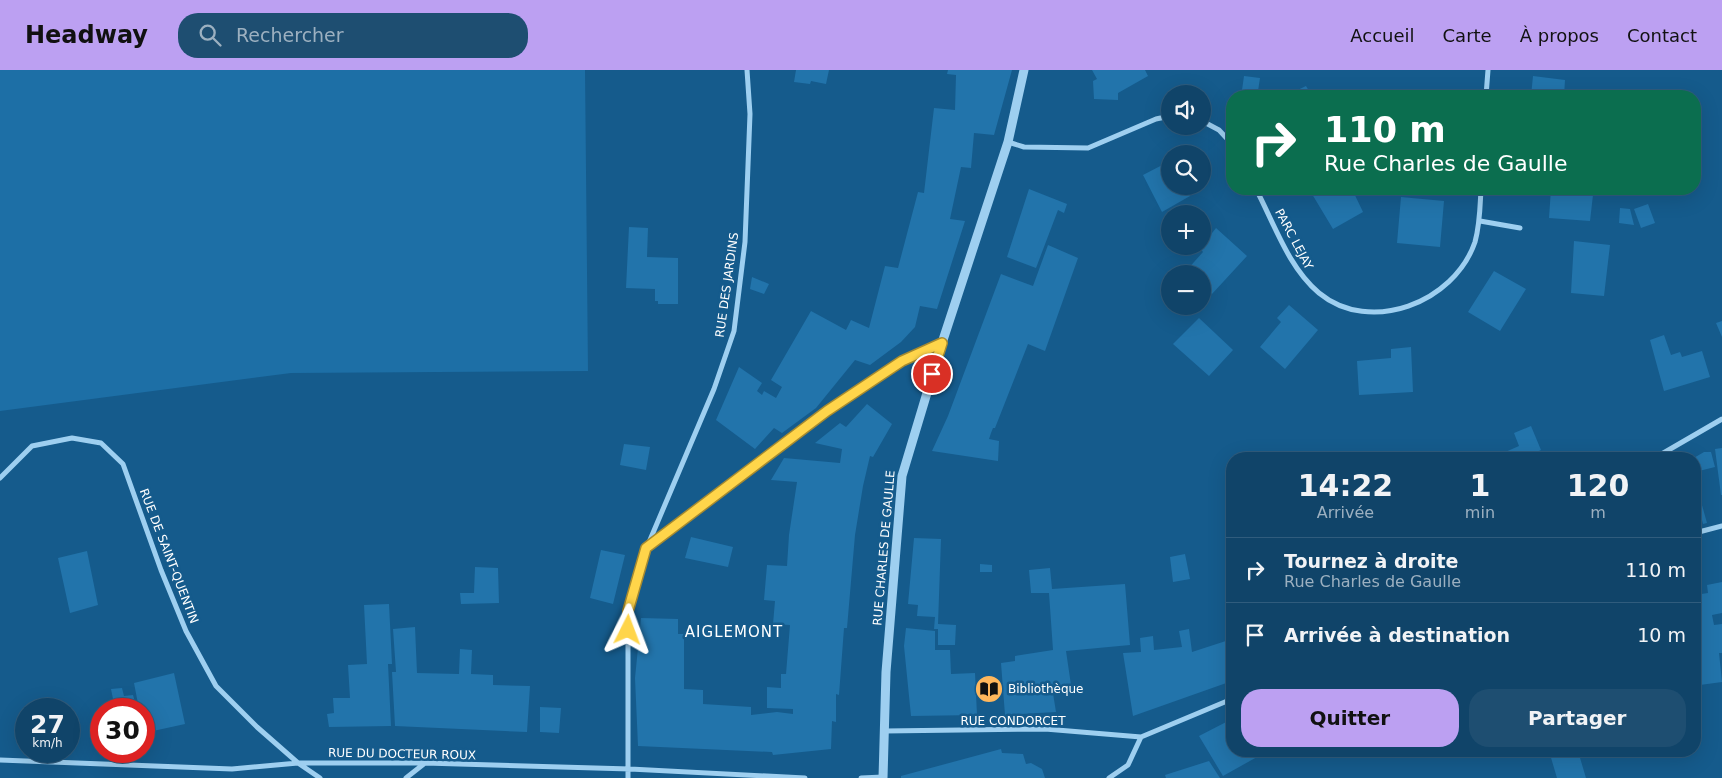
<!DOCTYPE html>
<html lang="fr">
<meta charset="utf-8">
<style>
body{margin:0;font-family:"DejaVu Sans",sans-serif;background:#1e4e71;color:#f1f3f6;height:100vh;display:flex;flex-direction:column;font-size:19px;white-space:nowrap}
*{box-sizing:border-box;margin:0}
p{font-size:16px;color:#9cb0c0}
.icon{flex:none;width:28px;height:28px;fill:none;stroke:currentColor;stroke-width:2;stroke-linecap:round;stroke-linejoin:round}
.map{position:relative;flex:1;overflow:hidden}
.sheet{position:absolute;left:1226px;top:382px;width:475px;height:305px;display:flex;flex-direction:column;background:#104469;border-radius:20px;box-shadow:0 5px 20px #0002,0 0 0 1px #305c7d}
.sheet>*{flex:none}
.hud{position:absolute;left:1226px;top:20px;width:475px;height:105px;border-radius:20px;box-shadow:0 5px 20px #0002,0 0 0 1px #305c7d;background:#0b6e4f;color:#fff;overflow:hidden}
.controls{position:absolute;left:1161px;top:15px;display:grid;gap:10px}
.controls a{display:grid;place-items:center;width:50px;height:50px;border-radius:50%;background:#104469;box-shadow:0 5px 20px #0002,0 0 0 1px #305c7d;font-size:25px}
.speed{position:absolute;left:15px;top:628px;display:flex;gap:10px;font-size:25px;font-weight:700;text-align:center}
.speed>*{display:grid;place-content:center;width:65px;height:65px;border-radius:50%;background:#104469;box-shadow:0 5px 20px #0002,0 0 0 1px #305c7d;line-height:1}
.speed small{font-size:12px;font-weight:400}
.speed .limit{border:8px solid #d22;background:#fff;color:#111}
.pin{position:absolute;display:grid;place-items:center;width:42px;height:42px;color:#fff;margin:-21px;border:2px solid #fff;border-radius:50%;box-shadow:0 1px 5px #0007}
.me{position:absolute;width:55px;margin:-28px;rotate:3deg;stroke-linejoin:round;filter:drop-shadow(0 0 4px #0008)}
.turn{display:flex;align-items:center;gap:18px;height:105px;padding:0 15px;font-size:22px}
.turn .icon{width:65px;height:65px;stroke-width:2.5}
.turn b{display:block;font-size:35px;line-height:42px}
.eta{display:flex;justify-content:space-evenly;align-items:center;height:85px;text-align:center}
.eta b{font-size:30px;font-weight:700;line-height:35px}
.cta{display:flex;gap:10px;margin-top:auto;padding:10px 15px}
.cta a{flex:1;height:58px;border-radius:20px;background:#bca0f2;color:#111;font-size:20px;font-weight:700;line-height:58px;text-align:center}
.cta a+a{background:#1e4e71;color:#f1f3f6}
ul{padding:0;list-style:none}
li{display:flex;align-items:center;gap:15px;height:65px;padding:0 15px;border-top:1px solid #305c7d}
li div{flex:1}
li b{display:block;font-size:19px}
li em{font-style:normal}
header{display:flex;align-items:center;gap:30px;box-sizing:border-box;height:70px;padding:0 25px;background:#bca0f2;color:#111}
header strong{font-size:24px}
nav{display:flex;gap:28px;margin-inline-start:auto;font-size:18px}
.search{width:350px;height:45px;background:#1e4e71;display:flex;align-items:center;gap:12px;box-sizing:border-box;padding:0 18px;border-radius:20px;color:#9cb0c0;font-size:19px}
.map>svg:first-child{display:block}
</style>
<header>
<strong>Headway</strong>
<div class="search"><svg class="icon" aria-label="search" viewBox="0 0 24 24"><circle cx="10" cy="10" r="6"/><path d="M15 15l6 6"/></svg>Rechercher</div>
<nav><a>Accueil</a><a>Carte</a><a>À propos</a><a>Contact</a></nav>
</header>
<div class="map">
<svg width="1722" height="708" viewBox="0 0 1722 708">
<rect width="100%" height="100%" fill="#155b8c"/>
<path fill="#1d6fa6" d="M0 0H585L588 301 291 303 0 341Z"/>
<path fill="#2274ab" d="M796 0H829L826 14 811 11 810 14 794 12Z
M948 0H1012L994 65 974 63 971 98 961 97 950 149 965 151 937 239 920 236 915 257 901 272 870 295 855 290 816 338 782 363 774 358 755 379 716 350 739 297 762 313 757 321 762 325 764 321 776 328 782 317 771 310 811 241 846 260 851 250 869 258 885 196 898 198 918 122 924 123 934 38 955 40 956 5 947 4Z
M1092 0H1145L1148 6 1118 23V30L1094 29 1093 11 1097 9Z
M1244 6 1260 8 1258 21 1242 20Z
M1533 6 1565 10 1564 26H1531Z
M1306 16 1312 26H1285Z
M1170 91V116H1185L1190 126 1162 142 1143 105Z
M1029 119 1067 134 1064 143 1058 140 1036 198 1007 187Z
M1309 119H1352L1363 142 1333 159Z
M1551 119H1580V123L1593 125 1590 151 1549 148Z
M1401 127 1444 131 1440 177 1397 173Z
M1648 134 1655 153 1641 158 1634 139Z
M1620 138 1630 139 1634 155 1619 153Z
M629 157 648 158 647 187 678 188V234H658V231H655V219L626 218Z
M1216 158 1247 186 1212 224 1202 215V204H1189L1186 201 1203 182 1199 177 1202 176Z
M1574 171 1610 175 1604 226 1571 223Z
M1048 175 1078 188 1045 281 1028 274 995 358H993L991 363 989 369 999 371 998 391 932 381 948 346 1001 204 1033 216Z
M1494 201 1526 219 1500 261 1468 242Z
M752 207 769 214 764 224 750 219Z
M1289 235 1318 260 1285 299 1260 277 1281 252 1277 248Z
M1199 248 1233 280 1209 306 1173 274Z
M1722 251V267L1716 253Z
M1664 265 1671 285 1680 282 1682 287 1702 281 1710 307 1664 321 1650 270Z
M1411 277 1413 322 1359 325 1357 291 1391 288V279Z
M867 334 892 354 873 387 870 386 863 416 855 465 847 558H844L839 625 836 624V652L832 651 831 679 773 685 772 682 638 676 635 608 641 548 678 549V564H684V619L703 620V634L751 637V645L777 642 793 644V639L767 638V617L781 618V604H786L790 555 773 554 775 531 764 530 767 495 787 496 789 465 797 412 771 410 784 388 840 393 842 379 815 373 840 353 846 357Z
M1531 356 1541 380 1530 385 1531 389H1505L1503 383 1519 376 1514 363Z
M624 374 650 377 646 400 620 395Z
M1722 378V425H1721L1715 379Z
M1704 382H1711L1715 397 1695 402V389H1692Z
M1416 386 1417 389H1396V387Z
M1695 410 1707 453 1703 454 1702 450 1695 452Z
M691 467 733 477 728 497 685 488Z
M914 468 941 469 938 554 956 555 955 575H938V559H934L935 547 917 546 918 535 908 534Z
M601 480 625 485 613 534 590 528Z
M87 481 98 535 70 543 58 488Z
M1185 484 1190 509 1173 512 1170 487Z
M980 494 992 495V502H980Z
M475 497 498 498 499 533 461 534 460 523H474Z
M1050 498 1052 519 1125 514 1130 575 1066 581 1071 615 1052 617 1056 642 1005 645 1001 593 1015 591V586L1053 580 1049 523H1031L1029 500Z
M1722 512V543L1712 545 1714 555 1722 554V583H1719L1722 612 1700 615 1695 590V525L1708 523 1707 515Z
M389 534 392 594H388L391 656 329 657 327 644 334 643 333 628H350L348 595 367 594 364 535Z
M415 557 417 603 459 604 460 579 472 580 471 604 493 605V615L530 616 527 662 395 656 392 602H396L393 559Z
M906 558 935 561V580H950L951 604 975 603 977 645 911 646 904 576Z
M1189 559 1192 582 1232 569V611L1133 646 1123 583 1141 582 1140 568 1153 566 1154 580 1182 577 1179 561Z
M174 603 185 654 144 663V639H139L134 613Z
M122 618 124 626 133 625 136 636 115 639 111 619Z
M540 637 561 638 559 663 540 662Z
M1232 649V681H1254L1257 687 1223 706 1199 666Z
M1001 679 1002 683 1023 684 1026 694 1031 693 1042 699 1045 708H901V706Z
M1549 681H1578L1586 708H1557Z
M1209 691 1220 708H1166L1165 705Z"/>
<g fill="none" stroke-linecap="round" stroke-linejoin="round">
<path stroke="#9ecff0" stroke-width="5" d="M1486 26 1488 0
M1202 51 1219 60 1232 74
M1008 72 1024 77 1088 78 1156 49 1170 46
M1256 119C1274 153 1288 197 1319 223 1370 265 1454 233 1475 172 1480 154 1480 137 1481 119
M1480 151 1520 158
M1653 389 1722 349
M0 408 32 376 72 368 101 373 123 394 161 500 186 561 216 616 257 657 298 693 320 708
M1695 463 1722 456
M647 477 714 319 734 261 745 172 750 44 747 0
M885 661 1045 659 1141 667 1232 629
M0 690 232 699 298 693H425L630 699 805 708
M406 708 425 693
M628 708V541L646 478 827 341 902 291 941 273
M861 708 883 707
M1109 708 1128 695 1141 667"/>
<path stroke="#9ecff0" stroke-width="9" d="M883 708 886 602 902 406 942 273 1008 72 1024 0"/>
</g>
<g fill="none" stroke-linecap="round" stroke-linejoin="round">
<defs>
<path id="route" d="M628 560V541L646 478 827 341 902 291 942 273 932 304"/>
</defs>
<use href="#route" stroke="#a68a30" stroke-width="12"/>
<use href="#route" stroke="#ffd54a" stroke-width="9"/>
</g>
<defs>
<symbol id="library-disc" viewBox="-11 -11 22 22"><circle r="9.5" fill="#ffb75c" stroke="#155b8c"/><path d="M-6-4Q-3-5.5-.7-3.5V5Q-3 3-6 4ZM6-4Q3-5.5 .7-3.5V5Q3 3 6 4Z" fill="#111"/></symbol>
</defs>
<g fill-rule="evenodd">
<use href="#library-disc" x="973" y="603" width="32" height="32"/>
</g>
<g text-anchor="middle" stroke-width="5" stroke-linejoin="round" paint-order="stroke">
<g font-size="12" fill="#fff" stroke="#155b8c">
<text transform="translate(1294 169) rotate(62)" y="4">PARC LEJAY</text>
<text transform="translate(727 215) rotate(-82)" y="4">RUE DES JARDINS</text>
<text transform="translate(884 478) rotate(-85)" y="4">RUE CHARLES DE GAULLE</text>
<text transform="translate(169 486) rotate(69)" y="4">RUE DE SAINT-QUENTIN</text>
<text x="1013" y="655">RUE CONDORCET</text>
<text transform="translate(402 684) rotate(1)" y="4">RUE DU DOCTEUR ROUX</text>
</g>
<g font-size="12" fill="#fff" stroke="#155b8c" text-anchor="start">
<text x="1008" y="623">Bibliothèque</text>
</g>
<g font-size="15" letter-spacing="1" fill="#fff" stroke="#155b8c">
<text x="734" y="567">AIGLEMONT</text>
</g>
</g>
</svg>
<div class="controls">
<a><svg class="icon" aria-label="sound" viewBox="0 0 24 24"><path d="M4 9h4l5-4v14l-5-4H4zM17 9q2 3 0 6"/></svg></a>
<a><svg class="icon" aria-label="search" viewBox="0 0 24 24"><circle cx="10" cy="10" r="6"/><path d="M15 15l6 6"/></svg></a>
<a>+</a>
<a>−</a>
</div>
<div class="speed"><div>27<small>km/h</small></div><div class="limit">30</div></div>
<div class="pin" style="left:932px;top:304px;background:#d93025"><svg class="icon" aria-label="arrive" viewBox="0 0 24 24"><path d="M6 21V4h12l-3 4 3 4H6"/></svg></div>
<svg class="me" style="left:628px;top:560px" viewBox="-20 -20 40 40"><path d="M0-17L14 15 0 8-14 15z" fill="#ffd54a" stroke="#fff" stroke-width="4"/></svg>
<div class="hud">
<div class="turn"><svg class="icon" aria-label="right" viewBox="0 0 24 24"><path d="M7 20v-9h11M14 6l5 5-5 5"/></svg><div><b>110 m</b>Rue Charles de Gaulle</div></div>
</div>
<section class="sheet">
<div class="eta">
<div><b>14:22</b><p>Arrivée</p></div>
<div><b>1</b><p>min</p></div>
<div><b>120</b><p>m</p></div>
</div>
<ul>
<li><svg class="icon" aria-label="right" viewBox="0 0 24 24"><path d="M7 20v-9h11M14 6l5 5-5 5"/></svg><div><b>Tournez à droite</b><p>Rue Charles de Gaulle</p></div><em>110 m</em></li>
<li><svg class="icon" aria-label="arrive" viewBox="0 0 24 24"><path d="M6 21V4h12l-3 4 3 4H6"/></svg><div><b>Arrivée à destination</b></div><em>10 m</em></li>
</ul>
<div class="cta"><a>Quitter</a><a>Partager</a></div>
</section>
</div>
